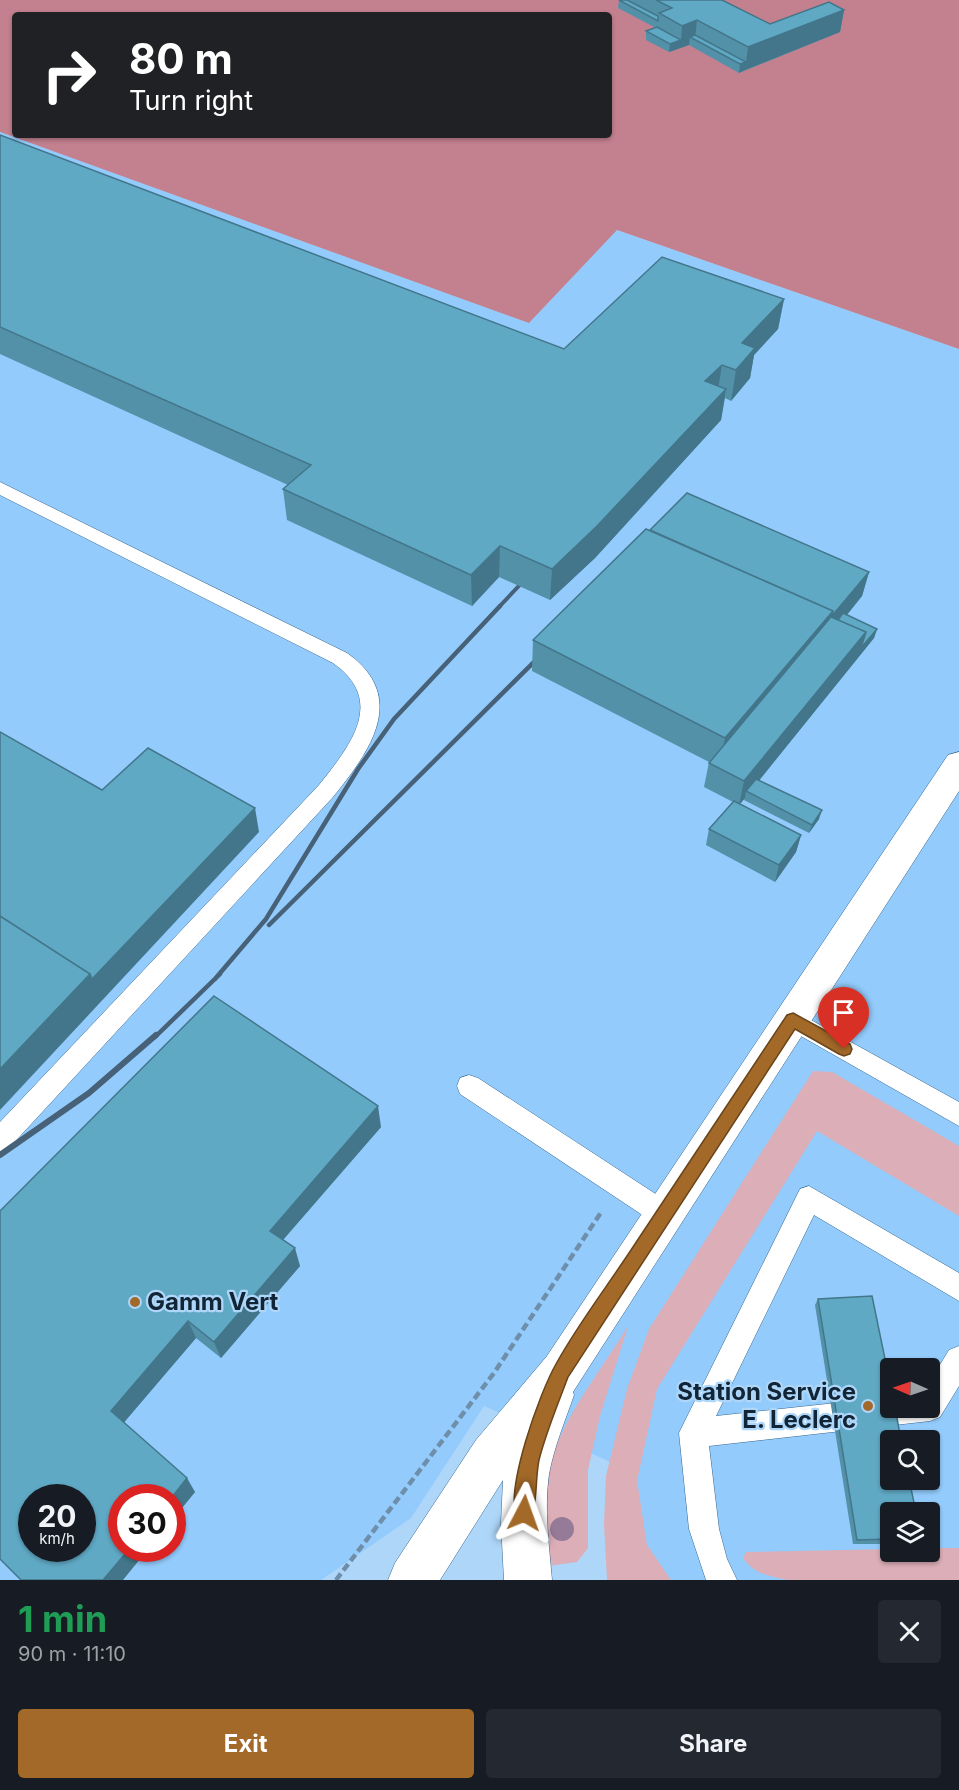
<!DOCTYPE html>
<meta charset="utf-8">
<style>
body{margin:0;font-family:Inter,sans-serif;background:#242831;color:#f1f3f6;height:100vh;display:flex;flex-direction:column;font-size:22px;white-space:nowrap}
*{box-sizing:border-box;margin:0}
p{font-size:20px;color:#9ea1a6}
.icon{flex:none;width:33px;height:33px;fill:none;stroke:currentColor;stroke-width:2;stroke-linecap:round;stroke-linejoin:round}
.map{position:relative;height:1580px;overflow:hidden}
.sheet{display:flex;flex-direction:column;background:#171b24;flex:1}
.sheet>*{flex:none}
.banner{position:absolute;left:12px;top:12px;width:600px;height:126px;border-radius:6px;box-shadow:0 2px 4px #0004;background:#202124;color:#fff;overflow:hidden}
.needle{width:39px;rotate:272deg}
.tools{position:absolute;left:880px;top:1358px;display:grid;gap:12px}
.tools a{display:grid;place-items:center;width:60px;height:60px;border-radius:6px;background:#171b24;box-shadow:0 2px 4px #0004;font-size:30px}
.speed{position:absolute;left:18px;top:1484px;display:flex;gap:12px;font-size:30px;font-weight:700;text-align:center}
.speed>*{display:grid;place-content:center;width:78px;height:78px;border-radius:50%;background:#171b24;box-shadow:0 2px 4px #0004;line-height:1}
.speed small{font-size:15px;font-weight:400}
.speed .limit{border:9px solid #d22;background:#fff;color:#111}
.pin{position:absolute;display:grid;place-items:center;width:51px;height:51px;color:#fff;margin:-62px -26px;border-radius:50% 50% 50% 0;rotate:-45deg;box-shadow:0 0 6px #0007}
.pin .icon{rotate:45deg}
.me{position:absolute;width:66px;margin:-33px;rotate:4deg;stroke-linejoin:round;filter:drop-shadow(0 0 4px #0008)}
.turn{display:flex;align-items:center;gap:21px;height:126px;padding:0 18px;font-size:27px}
.turn .icon{width:78px;height:78px;stroke-width:2.5}
.turn b{display:block;font-size:42px;line-height:51px}
.round{display:grid;place-items:center;flex:none;width:63px;height:63px;border-radius:6px;background:#242831}
.overview{display:flex;align-items:center;justify-content:space-between;height:102px;padding:0 18px}
h1{font-size:36px;font-weight:700;line-height:45px;color:#1e9e55}
.primary-button{display:flex;gap:12px;margin-top:auto;padding:12px 18px}
.primary-button a{flex:1;height:69px;border-radius:6px;background:#a26928;color:#fff;font-size:24px;font-weight:700;line-height:69px;text-align:center}
.primary-button a+a{background:#242831;color:#f1f3f6}
.map>svg:first-child{display:block}
</style>
<div class="map">
<svg width="959" height="1580" viewBox="0 0 959 1580">
<rect width="100%" height="100%" fill="#aed6f9"/>
<path fill="#92cbfc" fill-rule="evenodd" d="M0 132 529 323 616 230 959 349V1580H607L624 1468 484 1406 411 1518 321 1580H0ZM891 1368H930V1407H891ZM891 1440H930V1479H891ZM32 1497H82V1548H32ZM122 1497H172V1548H122ZM891 1512H930V1551H891Z"/>
<path fill="#dcaeb7" d="M813 1071 832 1072 959 1146V1216L817 1131 657 1389 637 1481 647 1545 671 1580H607L604 1524 606 1476 627 1389 649 1329Z
M628 1326 600 1416 588 1470V1548L577 1562 548 1566C547 1538 542 1482 552 1457 569 1409 602 1369 628 1326Z
M930 1548H959V1580H787C769 1576 754 1574 743 1558L746 1552 891 1549V1551H930Z"/>
<path fill="#c3808f" fill-rule="evenodd" d="M0 0H959V349L617 230 529 323 0 132ZM15 15H609V135H15Z"/>
<g fill="none" stroke-linecap="round" stroke-linejoin="round">
<defs>
<path id="lane" d="M0 482 347 653C409 697 370 751 333 797L9 1148 0 1152V1122L319 785C350 746 387 701 333 663L0 495Z
M793 1010 959 1102V1126L785 1027 781 1020 785 1013Z
M469 1075 478 1078 674 1206 678 1215 674 1224 665 1227 656 1224 460 1094 457 1086 460 1078Z
M809 1186 959 1273V1301L814 1215 716 1416 891 1397V1407H930V1381L949 1350 959 1346V1386L940 1417 930 1421 709 1446 719 1529 727 1559 737 1580H706L689 1529 679 1433 800 1189Z"/>
<path id="street" d="M959 752V791L573 1392 574 1395C565 1421 554 1447 549 1474 544 1509 549 1545 552 1580H504L501 1523 503 1480 440 1580H388L395 1563 476 1440 547 1356 948 755Z"/>
</defs>
<use href="#lane" stroke="#39688f" stroke-width="1"/>
<use href="#street" stroke="#39688f" stroke-width="1"/>
<path stroke="#6e8eaa" stroke-width="4.5" stroke-dasharray="8 4" stroke-linecap="butt" d="M336 1580 494 1373 602 1211"/>
<use href="#lane" fill="#fff" fill-rule="evenodd"/>
<use href="#street" fill="#fff" fill-rule="evenodd"/>
<path stroke="#466178" stroke-width="4" d="M499 607 531 573"/>
<path stroke="#466178" stroke-width="4.5" d="M269 925 544 652
M215 979 266 919 358 769 394 719 500 606
M155 1037 220 974"/>
<path stroke="#466178" stroke-width="6" d="M0 1155 89 1093 156 1035"/>
</g>
<circle fill="#967b98" cx="562" cy="1529" r="12"/>
<path fill="#5391a9" d="M619 0H722L770 24 844 10 840 32 739 73 689 45 669 52 646 40V31L656 28 618 8Z
M0 135 564 349 784 299 778 329 754 355 750 378 731 401 725 398 721 420 595 558 550 600 499 577 472 606 287 520 283 489 288 485 0 354Z
M650 530 869 572 862 596 847 615 877 629 874 638 759 780 819 819 809 833 744 800 745 798 740 804 801 835 796 852 775 882 706 845 709 829 733 802 704 787 709 762 532 671 533 640Z
M381 1127 283 1240 300 1266 221 1358 196 1338 124 1422 195 1492 172 1520V1497L0 1559V1211Z
M818 1299 891 1512V1544H853L815 1305Z"/>
<path fill="#43768a" d="M844 10 840 32 745 70 748 47Z
M697 20 695 39 690 37 689 45 669 52 670 44 681 40 682 26Z
M746 62 745 70 739 73 740 64Z
M784 299 778 329 754 355 750 378 731 401 736 370 742 343Z
M722 365 717 396 705 381Z
M726 389 721 420 595 558 550 600 552 569Z
M500 546 499 577 472 606 471 575Z
M869 572 862 596 831 634V617Z
M833 611 825 642 719 768 725 738Z
M877 629 874 638 749 793 746 791 745 798 739 805 744 781 866 632Z
M255 808 259 832 0 1110V1069L90 974Z
M822 810 819 819 809 833 812 825Z
M801 835 796 852 775 882 779 865Z
M378 1106 381 1127 275 1249 270 1231Z
M295 1248 300 1266 221 1358 214 1342Z
M188 1321 196 1338 121 1426 111 1411Z
M187 1478 195 1492 172 1520V1497Z
M130 1548H149L123 1580H103Z"/>
<path fill="#60a9c5" stroke="#43768a" stroke-width="1.5" fill-rule="evenodd" d="M619 0H627L658 16V21Z
M656 0H722L770 24 829 2 844 10 748 47 697 20 682 26 659 13 672 8Z
M657 27 681 40 670 44 646 31Z
M695 35 746 62 740 64 690 37Z
M0 135 564 349 662 257 784 299 742 343 755 348 736 370 722 365 705 381 726 389 597 526 552 569 500 546 471 575 283 489 311 465 0 327Z
M687 493 869 572 831 617 866 632 744 781 709 763 831 617 833 611 650 530Z
M646 529 833 611 725 738 533 640Z
M843 613 877 629 861 648 866 632 838 620Z
M0 732 102 790 148 748 255 808 92 979 90 974 0 916Z
M756 779 822 810 812 825 746 791Z
M734 801 801 835 779 865 709 829Z
M0 916 90 974 0 1069Z
M214 996 378 1106 270 1231 295 1248 214 1342 188 1321 111 1411 187 1478 172 1497H122V1548H130L103 1580H21L0 1559V1211ZM32 1497H82V1548H32Z
M872 1296 891 1388V1407H895L901 1440H891V1479H909L916 1512H891V1539L857 1540 818 1299Z"/>
<path fill="#a26928" stroke="#69441a" stroke-width="1.5" d="M793 1013 850 1044 852 1049 850 1054 844 1056 839 1054 795 1029 568 1377C558 1404 546 1432 539 1460 535 1479 538 1502 530 1520L524 1523 517 1520C504 1490 540 1392 556 1364 578 1324 606 1288 631 1250 683 1172 735 1093 787 1015Z"/>
<g fill="#a26928" stroke="#aed6f9" stroke-width="2">
<circle cx="135" cy="1302" r="6"/>
<circle cx="868" cy="1406" r="6"/>
</g>
<g text-anchor="middle" stroke-width="4.5" stroke-linejoin="round" paint-order="stroke">
<g font-size="24" font-weight="bold" fill="#112536" stroke="#aed6f9" text-anchor="start">
<text x="147" y="1310">Gamm Vert</text>
<text x="856" y="1400" text-anchor="end">Station Service<tspan x="856" dy="28">E. Leclerc</tspan></text>
</g>
</g>
</svg>
<div class="tools">
<a><svg class="needle" viewBox="-14 -14 28 28"><path d="M0-13l5 13h-10z" fill="#e53935"/><path d="M0 13l5-13h-10z" fill="#9ea1a6"/></svg></a>
<a><svg class="icon" aria-label="search" viewBox="0 0 24 24"><circle cx="10" cy="10" r="6"/><path d="M15 15l6 6"/></svg></a>
<a><svg class="icon" aria-label="layers" viewBox="0 0 24 24"><path d="M12 4l9 5-9 5-9-5zM3 14l9 5 9-5"/></svg></a>
</div>
<div class="speed"><div>20<small>km/h</small></div><div class="limit">30</div></div>
<div class="pin" style="left:844px;top:1049px;background:#d93025"><svg class="icon" aria-label="arrive" viewBox="0 0 24 24"><path d="M6 21V4h12l-3 4 3 4H6"/></svg></div>
<svg class="me" style="left:524px;top:1513px" viewBox="-20 -20 40 40"><path d="M0-17L14 15 0 8-14 15z" fill="#a26928" stroke="#fff" stroke-width="4"/></svg>
<div class="banner">
<div class="turn"><svg class="icon" aria-label="right" viewBox="0 0 24 24"><path d="M7 20v-9h11M14 6l5 5-5 5"/></svg><div><b>80 m</b>Turn right</div></div>
</div>
</div>
<section class="sheet">
<div class="overview"><div><h1>1 min</h1><p>90 m · 11:10</p></div><a class="round"><svg class="icon" aria-label="close" viewBox="0 0 24 24"><path d="M6 6l12 12M18 6L6 18"/></svg></a></div>
<div class="primary-button"><a>Exit</a><a>Share</a></div>
</section>
